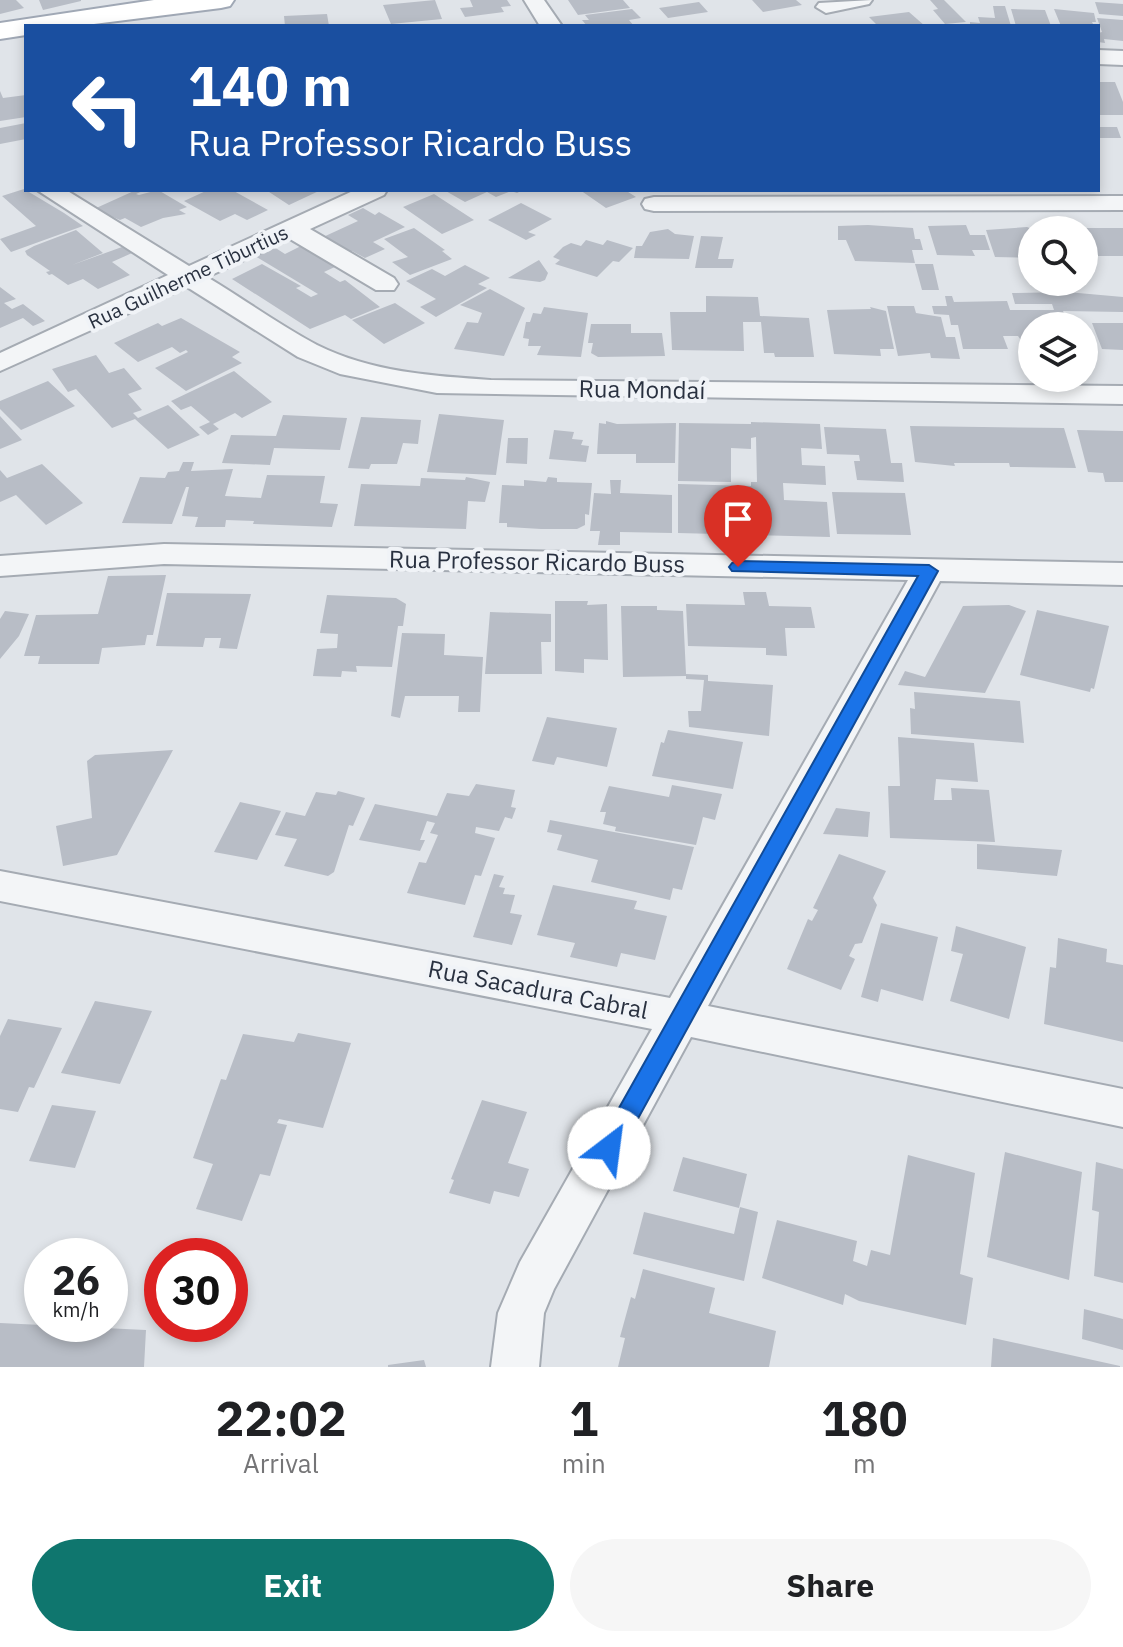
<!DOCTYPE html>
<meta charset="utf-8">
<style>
body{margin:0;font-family:"IBM Plex Sans",sans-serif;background:#f6f6f6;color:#202124;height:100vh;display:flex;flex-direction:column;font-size:30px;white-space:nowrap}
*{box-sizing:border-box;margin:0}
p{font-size:26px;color:#757577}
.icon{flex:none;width:44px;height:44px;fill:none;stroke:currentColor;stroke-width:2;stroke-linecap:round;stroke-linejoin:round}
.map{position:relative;height:1367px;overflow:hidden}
.drawer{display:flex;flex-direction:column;background:#fff;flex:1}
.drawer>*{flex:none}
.hud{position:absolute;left:24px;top:24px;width:1076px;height:168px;border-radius:0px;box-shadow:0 4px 12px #0003;background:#1a4fa0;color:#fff;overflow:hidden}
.controls{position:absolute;left:1018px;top:216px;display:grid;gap:16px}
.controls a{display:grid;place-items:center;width:80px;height:80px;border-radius:50%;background:#fff;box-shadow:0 4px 12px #0003;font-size:40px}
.speed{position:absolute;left:24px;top:1238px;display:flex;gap:16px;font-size:40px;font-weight:700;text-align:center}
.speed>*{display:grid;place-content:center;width:104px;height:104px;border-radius:50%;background:#fff;box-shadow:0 4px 12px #0003;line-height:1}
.speed small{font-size:20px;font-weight:400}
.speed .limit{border:12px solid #d22;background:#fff;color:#111}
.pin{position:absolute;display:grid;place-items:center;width:68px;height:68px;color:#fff;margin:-82px -34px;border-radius:50% 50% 50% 0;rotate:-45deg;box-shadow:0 0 8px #0007}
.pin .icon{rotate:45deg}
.me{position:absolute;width:88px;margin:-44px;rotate:30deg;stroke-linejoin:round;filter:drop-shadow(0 0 6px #0008)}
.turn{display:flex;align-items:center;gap:28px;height:168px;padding:0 32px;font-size:36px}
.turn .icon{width:104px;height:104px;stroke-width:2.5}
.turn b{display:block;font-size:56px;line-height:68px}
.eta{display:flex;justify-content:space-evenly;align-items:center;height:136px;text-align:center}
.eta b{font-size:48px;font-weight:700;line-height:56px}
.action{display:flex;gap:16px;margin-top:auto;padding:16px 32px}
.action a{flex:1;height:92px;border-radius:48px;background:#0f766e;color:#fff;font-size:32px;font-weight:700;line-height:92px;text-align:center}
.action a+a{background:#f6f6f6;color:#202124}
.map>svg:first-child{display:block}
</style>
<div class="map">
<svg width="1123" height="1367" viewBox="0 0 1123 1367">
<rect width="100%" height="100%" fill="#e0e4e9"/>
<path fill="#b8bdc6" d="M0 0H16L24 8 0 14Z
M39 0H81V1L43 10Z
M435 0 442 19 391 24 383 5Z
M470 0H507L511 6 501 7 504 12 465 17 460 8 473 7Z
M568 0H623L630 8 578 15Z
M752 0H796L802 5 763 12Z
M930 0H944L966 22 945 24 933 10 938 9Z
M699 2 708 12 668 18 659 8Z
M1095 2 1123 4V16L1099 14Z
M993 6H1005L1011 26H970V22L980 23 978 17 995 18Z
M632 9 641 18 629 20 634 26H587L582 20H589L585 15Z
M1011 9 1045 10 1051 26H1016Z
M1054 9 1094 13 1096 22H1092L1094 26H1061Z
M909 12 925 26H878L869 17Z
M327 14 329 26H285L284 16Z
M1097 18 1123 20V41L1104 39 1105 43 1098 42V33L1102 32Z
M1098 82H1115L1123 102V115H1098Z
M0 91 3 98 26 95V117L0 121Z
M26 123V139L0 144V128Z
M1098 127H1117L1121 138H1098Z
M24 189 64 213 83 226 11 252 0 239 36 226 2 196Z
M136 190H145L136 194 139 195 158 190 187 207 179 210 186 214 163 218 141 227 125 218 120 220 94 209Z
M208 190H232L268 210 247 220 235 214 220 221 184 201Z
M266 190H321L289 205Z
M444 190H523L517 193 511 191 496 197 487 192 465 202Z
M580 190H625L636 197 606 208Z
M434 194 474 220 442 234 403 207Z
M521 203 552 219 528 232 536 235 526 240 488 220Z
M363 208 375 215 379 212 405 227 373 242 385 249 365 258 352 251 347 253 321 238 358 221 348 215Z
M868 225 913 228 915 239H920L923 250H912L915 263 855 261 846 240H838V226Z
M966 225 970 235H985L990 250H972L975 256 937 255 928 226Z
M1027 227 1032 229V258L995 257 986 230Z
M414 228 445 250 442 251 452 259 410 275 392 262 408 257 384 239Z
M1084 228H1123V256H1084Z
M668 229 675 234 694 236 689 259 634 258 636 246H642L650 232Z
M76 230 103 253 72 265 122 247 132 253 112 262 130 275 98 289 83 279 68 285 52 274 49 275 46 272 50 271 27 255 25 251 34 246Z
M701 236 723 237 718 259H734L732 268H695Z
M586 240 603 245 607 240 633 248 619 262 613 261 597 277 555 264 560 260 553 257 563 247 571 243 581 246Z
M303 245 339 265 324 272 340 282 345 280 380 307 351 319 345 315 310 329 232 279 262 264 301 286 296 288 311 297 318 294 255 256 274 247 285 254Z
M539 260 548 273 545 280 540 282 508 278Z
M915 264H933L939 290H922Z
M465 265 490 278 478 284 487 288 436 317 420 307 436 299 406 281 432 269 445 276Z
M0 287 16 299 4 303 12 309 23 304 45 321 33 326 23 318 0 328Z
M490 289 525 308 504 356 454 349 467 322 478 323 482 313 460 305Z
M1067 292 1123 297V312L1063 311 1069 326H1032V346H1025L1018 336H1003L1008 349H963L958 325H951L949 315 934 314 932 306H947L945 296H952L954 302 1007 301 1010 310H1054L1052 304H1015L1012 293Z
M706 296 758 297 760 316 809 318 814 357H775L774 353H764L761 322H743L744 351 672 350 670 312H706Z
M395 303 425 323 384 344 352 320Z
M887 306H914L916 313 941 317 946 337H955L960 359 931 358 930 353 898 356Z
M544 307 588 313 581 357 537 355 541 346H528L529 339 523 338 526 322H530L533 313 541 314Z
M870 307 886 311 894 349H880L881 356 834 354 827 310 871 309Z
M181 318 240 352 232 357 242 363 186 391 155 368 188 352 186 350 180 353 172 347 138 362 114 343 158 323 162 326Z
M1092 323H1123V350L1102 349Z
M591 324H631V333H662L665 356 598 357 591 353 593 343H588Z
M96 355 109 373 124 368 142 389 128 394 142 410 133 413 138 418 168 405 200 435 168 449 135 419 112 428 76 389 68 392 52 369Z
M234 371 272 402 242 418 235 413 213 424 219 429 208 435 199 427 210 422 191 406 181 410 171 401Z
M48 381 75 406 21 430 0 409V401Z
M439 414 504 420 496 475 427 472Z
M283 415 347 418 340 450 274 448 270 465 222 463 231 435 276 436Z
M0 416 22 440 0 449Z
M361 417 421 420 418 444 403 443 397 464H371L369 469 348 468Z
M606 421 617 424 676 423 675 463H636V454H597L599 423 606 424Z
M751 422 820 424 822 449 801 448 802 465 825 466 826 485 783 483 784 500 827 502 830 537 678 533V484L751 486V482H757L756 437 751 438V449L731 448V482L678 481 679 423 751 424Z
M910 426 1064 428 1076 468 1010 467 1009 463H954L955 466 915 462Z
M824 427 886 429 891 463H902L904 482 857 480 854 461H860L859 455 827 454Z
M554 430 574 432 572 439 583 440 581 445 589 446 586 462 549 459Z
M1077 430 1123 431V482H1105L1103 473 1088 472Z
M508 438H528L527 464 506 463Z
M183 462H194L191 471 233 469 225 496 261 498 267 475 325 476 320 503 338 504 332 527 253 524 254 521 226 520 225 527H195L198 517 182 516 189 487H186L172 524 122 523 140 477 165 478 168 472 179 471Z
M42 464 83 503 46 525 16 495 0 502V470L7 478Z
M466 477 490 482 485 502 468 501 466 529 354 526 361 484 420 486 421 478 465 480Z
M548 477 557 478V482L592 483 589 515 585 514V525L577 529H541L507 527V523H499L502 485 524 486V480L546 482Z
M610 480H621L620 493 672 495V533L620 532V545H598L600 531H590L594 493 611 494Z
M832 492 905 493 911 535 837 534Z
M166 575 153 635H147L145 645 102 648 99 664H38L40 656H24L36 615 98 614 108 576Z
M743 592H766L769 606 811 607 815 628H785L787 656 766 655V648L688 646 686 604 745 605Z
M167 593 251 594 237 649 219 648 221 638H205L203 647 156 646Z
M327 595 396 598 406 604 403 626H398L392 667 356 666 357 672 342 671 341 677 313 676 317 649 337 648 338 634 320 633Z
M555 601H588L587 605 607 604 608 660 584 659V673L555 671Z
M1009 605 1026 611 985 693 898 685 905 671 925 677 963 606Z
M621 606H657V610L683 611 686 674 708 675V681L773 685 769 736 689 727 688 711H701L704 680 686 679V676L623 677Z
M1037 610 1109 626 1094 689 1091 688 1090 692 1020 675Z
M5 611 29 614 19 636 0 659V619Z
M490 612 551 614V642H541L542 674H485Z
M402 633 445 634 444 655 483 657 480 712H458L459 696H405L400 718 391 716Z
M914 692 1020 701 1024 743 911 734 910 708 915 709Z
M547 717 617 728 607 767 557 757 554 765 532 761Z
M668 730 743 742 733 789 652 776 661 742 664 743Z
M898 737 974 743 978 782 936 779 934 800H952L951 788 989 790 995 842 890 838 888 786H900Z
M173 750 117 855 63 866 56 826 92 818 87 761 95 755Z
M476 784 515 790 511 807 516 808 512 819 505 817 499 831 476 827 475 833 495 838 481 876 475 875 465 905 407 893 419 862 426 863 438 835 430 833 435 823 427 821 420 840H425L420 851 359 840 375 804 437 816 447 793 469 796Z
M672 785 722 794 715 820 703 817 696 845 615 831 616 827 603 824 606 812H600L609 786 669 797Z
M338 791 365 798 353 826 349 825 334 872 328 876 284 866 297 839 275 835 286 812 305 816 316 792 336 795Z
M240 802 281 811 257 860 214 852Z
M836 808 870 812 868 837 823 834Z
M550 820 694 847 682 890 673 888 670 900 591 882 598 860 557 850 562 835 547 832Z
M977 844 1062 850 1057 876 977 869Z
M839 854 886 871 873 898 877 905 862 943 855 944 849 956 855 959 841 990 787 969 808 919 812 921 818 910 813 908Z
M494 874 504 876 499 887 505 888 503 894 515 895 510 913 522 915 512 945 473 937Z
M553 885 637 901 634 909 667 916 655 960 621 953 617 967 570 957 575 943 537 935Z
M881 923 938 937 923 1001 881 989 878 1002 861 997Z
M956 926 1026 947 1009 1019 950 1001 963 954 951 951Z
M1058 938 1107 949 1106 962 1123 965V1042L1044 1024 1050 967 1056 968Z
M95 1001 152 1011 120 1084 61 1073Z
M8 1019 62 1028 34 1088 29 1087 18 1112 0 1109V1036Z
M298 1033 351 1043 323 1128 279 1119 277 1123 287 1125 270 1176 260 1174 242 1221 196 1209 213 1164 193 1158 221 1079 226 1080 243 1034 294 1042Z
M482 1100 527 1112 508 1163 529 1169 519 1197 494 1191 490 1204 449 1193 454 1180 451 1179Z
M52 1105 96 1111 75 1168 29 1161Z
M1005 1152 1082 1172 1069 1280 987 1257Z
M908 1155 975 1173 960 1274 973 1278 966 1325 859 1301 845 1294 843 1305 762 1278 777 1220 857 1241 853 1261 867 1266 871 1250 890 1255Z
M683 1157 747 1174 739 1208 673 1191Z
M1096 1162 1123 1169V1283L1094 1276 1099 1212 1092 1210Z
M740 1207 758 1212 744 1281 633 1254 644 1212 734 1234Z
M643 1269 715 1288 709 1313 776 1331 769 1367H618L625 1338 620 1337 631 1297 635 1299Z
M1084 1309 1123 1319V1350L1082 1339Z
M0 1323 146 1330 144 1367H0Z
M993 1338 1120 1366V1367H991Z
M424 1360 426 1367H388V1365Z"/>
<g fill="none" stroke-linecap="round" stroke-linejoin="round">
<defs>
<path id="minor" d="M524 0H544L562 26H540Z
M872 0 869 4 826 13 816 7 819 3Z
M1098 50 1123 51V65L1098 64Z
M37 190H66L189 266 355 190H387L384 195 310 229 394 278 398 284 394 290H376L290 239 207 277C244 299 279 325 317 345 371 372 432 376 491 380L1123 386V404L437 393 340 374 298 357 187 287 0 371V353L168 275Z
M1123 196V210L654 211 645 209 642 204 645 199 654 197Z
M164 544 1123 563V585L940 581 708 1006 1123 1089V1127L691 1037 554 1289 544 1313 539 1367H491L498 1313 520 1262 652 1029 0 901V871L670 998 908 580 164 564 0 576V556Z"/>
<path id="primary" d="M154 0H234L230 6 221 8 78 26H26V35L0 39V23Z"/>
</defs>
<use href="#minor" stroke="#a5abb3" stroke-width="4"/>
<use href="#primary" stroke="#a0a8b5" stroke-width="4"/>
<use href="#minor" fill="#f3f5f7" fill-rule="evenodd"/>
<use href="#primary" fill="#fff" fill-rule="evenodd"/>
</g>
<path fill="#1a73e8" stroke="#114b97" stroke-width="2" d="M738 561 929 565 938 571 618 1155 609 1158 601 1155 598 1148 601 1140 918 576 732 571 729 567 732 563Z"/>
<g text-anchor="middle" stroke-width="8" stroke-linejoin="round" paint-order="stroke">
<g font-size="20" fill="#293140" stroke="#f0f3f7">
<text transform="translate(188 277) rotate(-25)" y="7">Rua Guilherme Tiburtius</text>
</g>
<g font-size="24" fill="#293140" stroke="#f0f3f7">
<text transform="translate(642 390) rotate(1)" y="8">Rua Mondaí</text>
<text transform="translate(537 562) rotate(1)" y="8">Rua Professor Ricardo Buss</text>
<text transform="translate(538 990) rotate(11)" y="8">Rua Sacadura Cabral</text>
</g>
</g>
</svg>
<div class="controls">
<a><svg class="icon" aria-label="search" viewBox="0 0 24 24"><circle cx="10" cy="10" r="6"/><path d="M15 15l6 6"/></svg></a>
<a><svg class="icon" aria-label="layers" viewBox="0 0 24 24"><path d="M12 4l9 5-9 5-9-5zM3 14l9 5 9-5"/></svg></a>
</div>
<div class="speed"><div>26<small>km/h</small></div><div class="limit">30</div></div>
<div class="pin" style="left:738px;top:567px;background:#d93025"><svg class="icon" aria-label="arrive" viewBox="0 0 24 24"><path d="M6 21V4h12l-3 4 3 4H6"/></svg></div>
<svg class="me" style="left:609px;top:1148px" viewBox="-20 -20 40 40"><circle r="19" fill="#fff"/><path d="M0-13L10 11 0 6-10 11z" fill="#1a73e8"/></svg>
<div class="hud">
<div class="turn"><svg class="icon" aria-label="left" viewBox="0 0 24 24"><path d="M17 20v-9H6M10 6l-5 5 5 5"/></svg><div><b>140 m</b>Rua Professor Ricardo Buss</div></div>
</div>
</div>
<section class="drawer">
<div class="eta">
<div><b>22:02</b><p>Arrival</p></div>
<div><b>1</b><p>min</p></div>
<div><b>180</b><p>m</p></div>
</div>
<div class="action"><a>Exit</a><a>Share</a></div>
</section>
